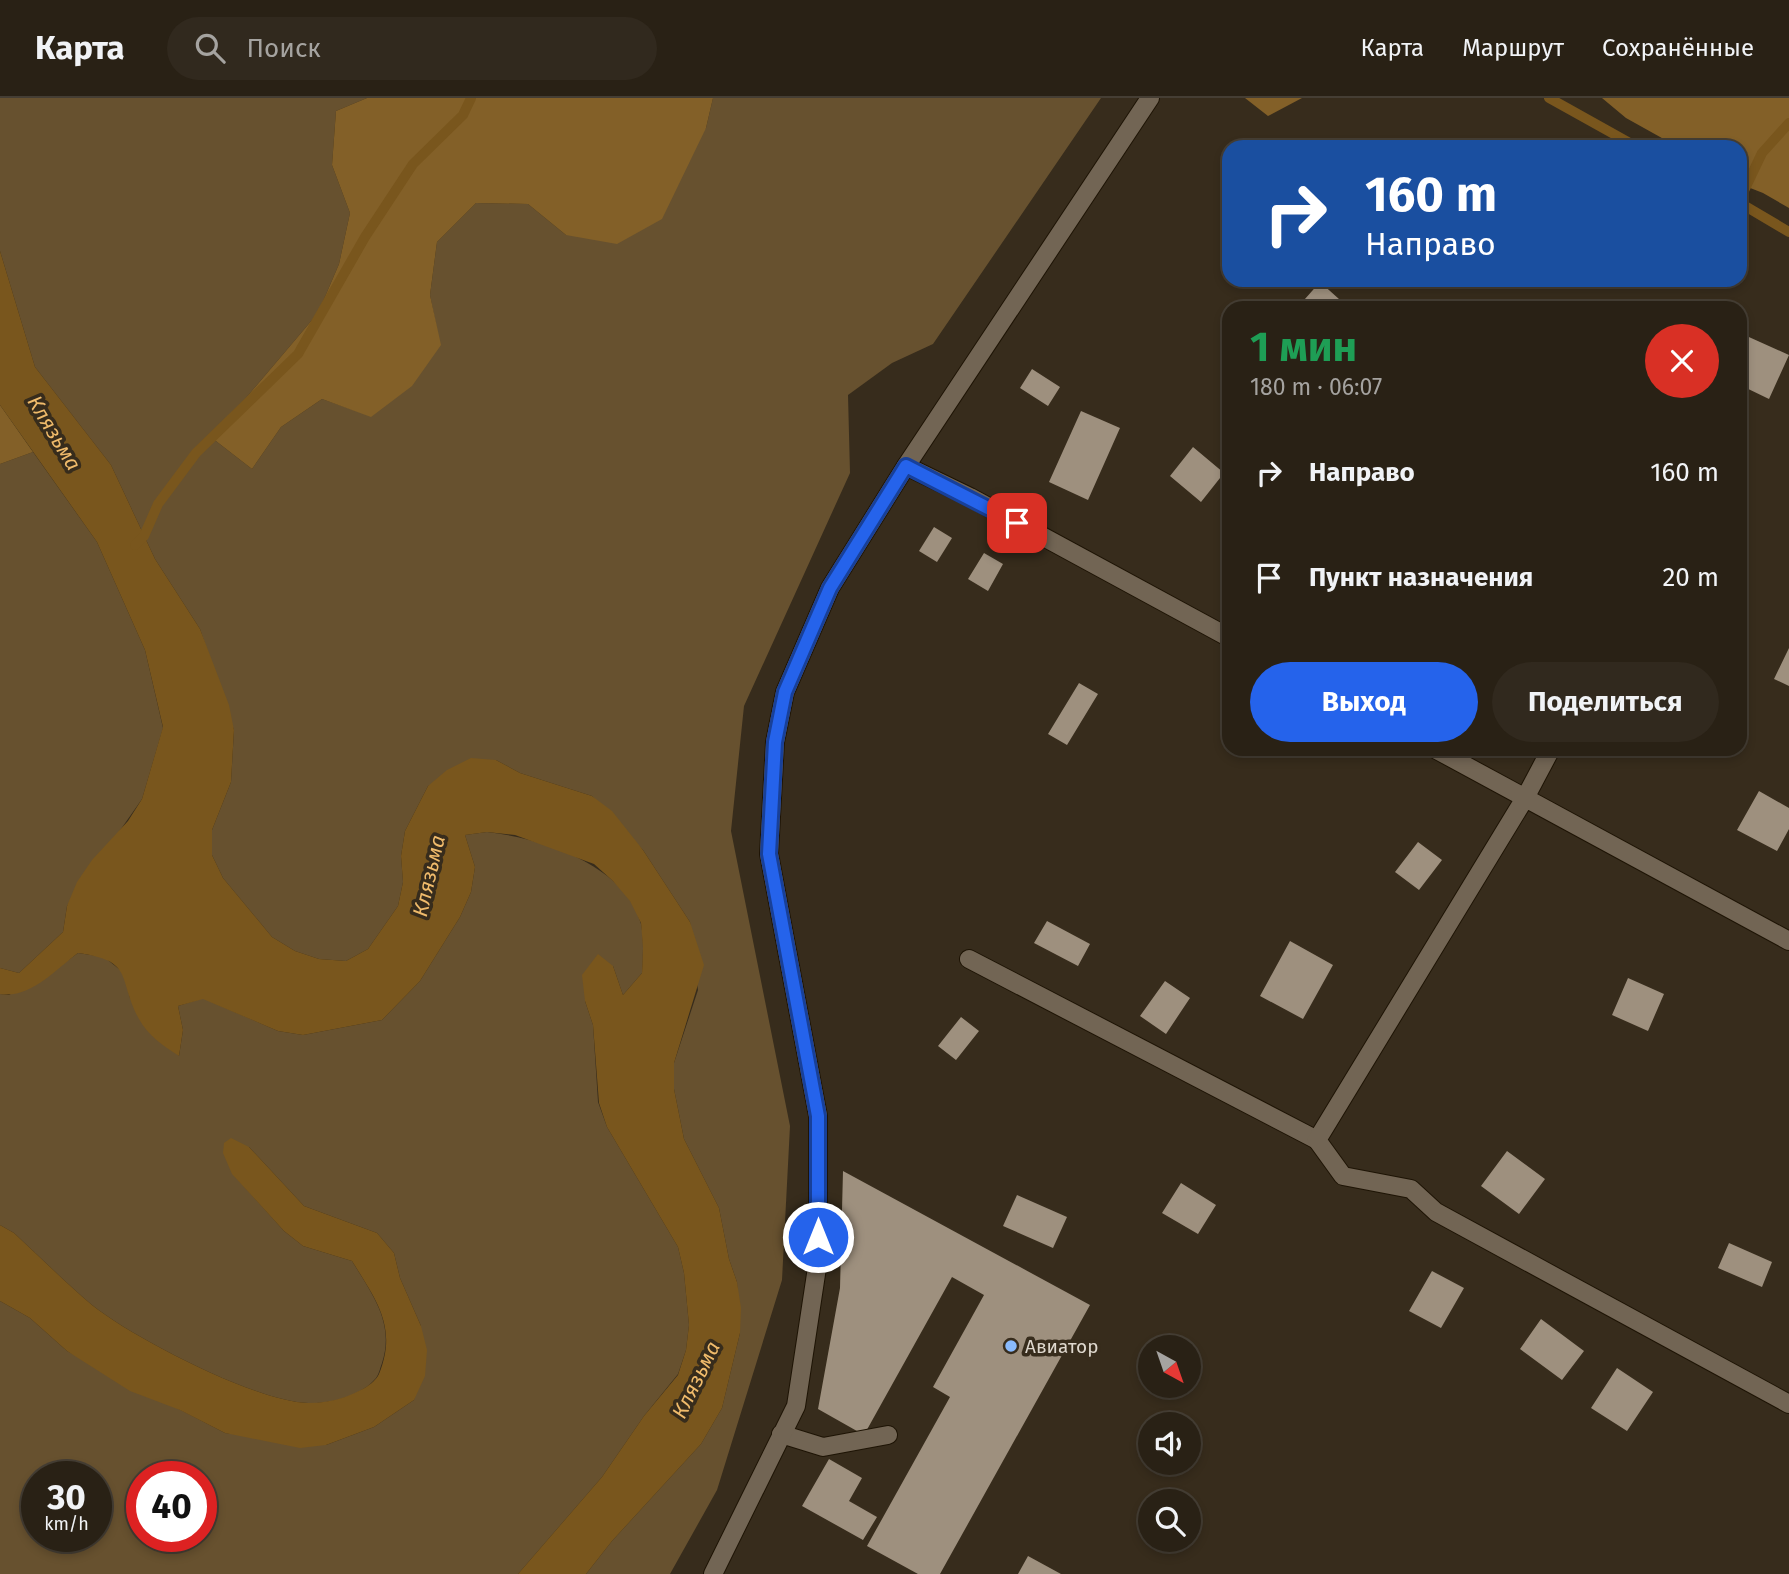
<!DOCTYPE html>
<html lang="ru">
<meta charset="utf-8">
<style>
body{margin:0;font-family:"Fira Sans",sans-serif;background:#31291e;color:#f1f3f6;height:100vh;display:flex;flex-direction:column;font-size:26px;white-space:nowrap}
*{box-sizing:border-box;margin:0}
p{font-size:23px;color:#a5a3a0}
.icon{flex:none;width:38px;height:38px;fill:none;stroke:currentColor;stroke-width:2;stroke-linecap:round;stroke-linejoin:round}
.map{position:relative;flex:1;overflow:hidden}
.sheet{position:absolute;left:1222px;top:203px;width:525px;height:455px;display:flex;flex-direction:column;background:#292115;border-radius:21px;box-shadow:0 4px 10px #0003,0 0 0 2px #453e34}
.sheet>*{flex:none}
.hud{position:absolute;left:1222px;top:42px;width:525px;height:147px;border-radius:21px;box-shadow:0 4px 10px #0003,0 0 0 2px #453e34;background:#1a4fa0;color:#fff;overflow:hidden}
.needle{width:46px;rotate:140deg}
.buttons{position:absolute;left:1138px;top:1237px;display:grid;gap:14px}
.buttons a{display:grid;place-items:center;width:63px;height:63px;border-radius:50%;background:#292115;box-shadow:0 4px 10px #0003,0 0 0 2px #453e34;font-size:35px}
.speed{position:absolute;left:21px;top:1363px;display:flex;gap:14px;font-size:35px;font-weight:700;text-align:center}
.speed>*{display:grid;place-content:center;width:91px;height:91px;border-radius:50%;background:#292115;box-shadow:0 4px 10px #0003,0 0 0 2px #453e34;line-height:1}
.speed small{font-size:18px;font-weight:400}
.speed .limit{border:10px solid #d22;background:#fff;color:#111}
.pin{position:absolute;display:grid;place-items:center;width:60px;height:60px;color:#fff;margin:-30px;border-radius:14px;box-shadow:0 4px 10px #0006}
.me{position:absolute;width:77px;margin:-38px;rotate:0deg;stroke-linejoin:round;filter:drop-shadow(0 0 5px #0008)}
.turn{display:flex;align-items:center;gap:24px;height:147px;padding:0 28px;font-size:32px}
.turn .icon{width:91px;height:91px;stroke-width:2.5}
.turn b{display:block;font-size:49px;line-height:60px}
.round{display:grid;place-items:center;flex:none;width:74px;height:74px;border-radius:37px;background:#31291e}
.summary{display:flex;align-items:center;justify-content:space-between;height:119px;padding:0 28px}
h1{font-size:42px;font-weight:700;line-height:52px;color:#1e9e55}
.primary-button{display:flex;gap:14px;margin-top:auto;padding:14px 28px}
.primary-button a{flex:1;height:80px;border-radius:42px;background:#2563eb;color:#fff;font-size:28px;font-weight:700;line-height:80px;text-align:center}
.primary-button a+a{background:#31291e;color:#f1f3f6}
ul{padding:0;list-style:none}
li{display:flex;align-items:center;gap:21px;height:105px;padding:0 28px}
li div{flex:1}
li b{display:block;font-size:26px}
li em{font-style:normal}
header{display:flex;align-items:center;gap:42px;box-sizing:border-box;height:98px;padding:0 35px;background:#292115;border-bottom:2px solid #453e34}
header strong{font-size:33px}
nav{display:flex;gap:38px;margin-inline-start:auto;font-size:24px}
.search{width:490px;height:63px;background:#31291e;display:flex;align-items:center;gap:18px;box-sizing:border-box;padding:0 24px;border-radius:38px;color:#a5a3a0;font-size:26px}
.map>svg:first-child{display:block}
</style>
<header>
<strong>Карта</strong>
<div class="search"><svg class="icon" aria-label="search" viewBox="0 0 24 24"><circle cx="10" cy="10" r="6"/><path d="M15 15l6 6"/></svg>Поиск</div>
<nav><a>Карта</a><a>Маршрут</a><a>Сохранённые</a></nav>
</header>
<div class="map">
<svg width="1789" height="1476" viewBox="0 0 1789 1476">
<rect width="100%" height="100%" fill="#372c1c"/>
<path fill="#67512f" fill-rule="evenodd" d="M0 0H367L336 13 332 67 350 115 339 166 318 215 212 340 252 371 281 329 322 301 371 318 440 247 430 197 437 144 476 105 528 106 566 137 706 30 713 0H1101L933 246 892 265 848 297 850 375 744 608 731 733 790 1028 782 1182 717 1392 670 1476H586L612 1443 701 1346 722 1310 740 1235 737 1184 729 1161 719 1110 684 1041 674 991V965L698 892 690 824 643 752 592 698 520 675 496 662 428 688 405 733 401 758 403 784 398 808 368 851 346 863 319 861 295 853 272 839 223 780 212 757V732L231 684 234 632 200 531 155 461 111 367 35 269 0 153Z
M33 354 97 444 145 552 163 630 142 701 67 808 63 834 19 875 0 870V366Z
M487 734C541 740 626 767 641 826 644 842 643 859 642 875L623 897 613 868 585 903 593 927 598 1004 607 1029 678 1149 684 1175 689 1227 686 1252 678 1276 644 1318 602 1379 518 1476H0V1203L30 1220 67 1253 225 1335 326 1347 374 1329 414 1302 421 1228 400 1180 394 1155 377 1135 304 1108 249 1049 233 1076 284 1133 303 1148 352 1163C372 1196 395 1225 382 1265 380 1270 379 1276 376 1280 361 1298 331 1306 308 1305 257 1304 133 1240 92 1207 65 1184 40 1159 14 1135L0 1127V896L9 897 56 871 78 855 104 859 124 875 130 900 179 958 183 932 178 908 203 900 278 933 303 937 382 922 420 883 460 819 471 794 475 769 465 737ZM37 1379H96V1438H37ZM142 1379H201V1438H142Z"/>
<path fill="#836028" d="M367 0H713L706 30 662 121 617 146 566 137 528 106 476 105 437 144 430 197 441 247 412 288 371 319 322 301 281 329 252 371 212 340 318 215 339 166 350 115 332 67 336 13Z
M1245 0H1302L1268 18Z
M1602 0H1789V110L1763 95 1740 86V49H1678L1626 20Z
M0 307 33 354 0 366Z"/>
<path fill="#79561d" d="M0 153 35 269 111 367 155 461 200 531 229 607 234 632 231 684 212 732V757L223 780 272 839 295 853 319 861 346 863 368 851 398 808 403 784 401 758 405 733 428 688 447 672 471 660 496 662 520 675 592 698 612 713 643 752 690 824 704 867 674 965V991L684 1041 719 1110 729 1161 737 1184 741 1210 740 1235 722 1310 701 1346 612 1443 586 1476H518L602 1379 644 1318 678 1277 686 1252 689 1227 684 1175 678 1149 607 1029 599 1005 593 927 585 903 582 877 598 856 613 868 623 897 642 875 643 850 641 825 630 803 613 783 594 766 515 737 487 734 465 737 475 769 471 794 460 819 420 883 382 922 303 937 278 933 203 901 178 908 183 932 179 958C164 948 148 938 139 921 117 880 135 863 78 855 55 872 30 901 0 896V870L19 875 63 834 67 808 77 784 92 762 128 723 142 701 163 629 145 552 97 444 0 307Z
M231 1040 249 1049 304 1108 377 1135 394 1155 400 1180 421 1228 427 1252 425 1278 414 1302 374 1329 326 1347 300 1350 225 1335 180 1312 130 1293 67 1253 30 1220 0 1203V1127L14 1135C40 1159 65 1184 92 1207 133 1240 257 1304 308 1305 321 1305 333 1303 345 1299 356 1295 374 1287 379 1276 398 1229 376 1202 352 1163L303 1148 284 1133 232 1076 223 1055 224 1045Z"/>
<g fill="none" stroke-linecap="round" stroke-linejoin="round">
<path stroke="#79561d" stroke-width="10" d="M1549 0 1637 49
M1740 101 1762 55 1789 25
M1740 105 1789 134
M135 447 144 438 158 406 196 355 298 256 365 139 413 66 463 17 471 0"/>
</g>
<path fill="#9e907e" d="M1320 184 1349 210H1297Z
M1740 235 1789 257 1769 301 1740 287Z
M1032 271 1060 289 1048 308 1020 290Z
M1081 313 1120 330 1088 402 1049 384Z
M1193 349 1224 375 1201 404 1170 378Z
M934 429 952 440 937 464 919 453Z
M984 455 1003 466 988 493 968 481Z
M1789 550V588L1774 581Z
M1079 585 1098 596 1067 647 1048 636Z
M1759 693 1789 710V731L1777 753 1737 732Z
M1418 744 1442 762 1419 792 1395 774Z
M1047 823 1090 846 1078 868 1034 845Z
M1290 843 1333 867 1303 921 1260 898Z
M1628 880 1664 896 1648 933 1612 917Z
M1165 883 1190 900 1166 936 1140 918Z
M961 919 979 933 956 962 938 948Z
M1507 1053 1545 1081 1519 1116 1481 1088Z
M843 1073 1090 1207 940 1476H918L867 1448 950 1299 933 1289 984 1197 952 1179 864 1337 818 1311 840 1190Z
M1181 1085 1216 1107 1198 1136 1162 1115Z
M1017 1097 1067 1119 1053 1150 1003 1128Z
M1729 1145 1772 1164 1762 1189 1718 1170Z
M1432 1173 1464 1190 1441 1230 1409 1213Z
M1541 1221 1584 1253 1562 1282 1520 1251Z
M1617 1270 1653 1294 1627 1333 1591 1310Z
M829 1361 862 1380 849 1403 877 1419 863 1442 802 1408Z
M1028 1458 1061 1476H1018Z"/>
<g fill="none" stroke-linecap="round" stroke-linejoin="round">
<defs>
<path id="lane" d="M969 861 1317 1042
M781 1336 823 1349 888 1337"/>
<path id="street" d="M906 368 970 399 1228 539
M1435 651 1789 843
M1551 651 1525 700 1317 1042 1343 1078 1411 1091 1436 1114 1789 1306"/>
<path id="secondary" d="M713 1476 796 1308 818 1163V1018L769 756 775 644 785 594 830 490 906 368 1150 0"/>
</defs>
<use href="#lane" stroke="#1e1405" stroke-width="20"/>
<use href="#street" stroke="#1e1405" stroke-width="20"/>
<use href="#secondary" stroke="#1e1405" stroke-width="20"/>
<use href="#lane" stroke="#726554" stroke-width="18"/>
<use href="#street" stroke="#726554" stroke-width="18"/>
<use href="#secondary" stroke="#726554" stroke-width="18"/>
</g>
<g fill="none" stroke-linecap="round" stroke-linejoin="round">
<defs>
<path id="route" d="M818 1139V1018L769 756 775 644 785 594 830 490 906 368 1017 425"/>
</defs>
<use href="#route" stroke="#184099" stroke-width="18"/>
<use href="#route" stroke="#2563eb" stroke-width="12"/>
</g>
<circle fill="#89bafc" stroke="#372c1c" stroke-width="2.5" cx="1011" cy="1248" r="7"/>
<g text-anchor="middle" stroke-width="7" stroke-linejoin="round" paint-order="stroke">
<g font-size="19" fill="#dfd8ce" stroke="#372c1c" text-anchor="start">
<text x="1025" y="1255">Авиатор</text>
</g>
<g font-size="21" font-style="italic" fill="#f0bb6b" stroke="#372c1c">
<text transform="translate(54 335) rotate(59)" y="7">Клязьма</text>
<text transform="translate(429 778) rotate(-77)" y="7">Клязьма</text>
<text transform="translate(696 1282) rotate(-64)" y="7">Клязьма</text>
</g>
</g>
</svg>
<div class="buttons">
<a><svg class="needle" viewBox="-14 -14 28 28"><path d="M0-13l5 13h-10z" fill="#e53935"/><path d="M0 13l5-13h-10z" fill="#a5a3a0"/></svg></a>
<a><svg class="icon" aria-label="sound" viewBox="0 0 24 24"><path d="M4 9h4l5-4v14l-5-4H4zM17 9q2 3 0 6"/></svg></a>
<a><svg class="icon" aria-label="search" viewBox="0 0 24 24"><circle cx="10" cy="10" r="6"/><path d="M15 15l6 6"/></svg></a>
</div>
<div class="speed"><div>30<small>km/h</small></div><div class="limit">40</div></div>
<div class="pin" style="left:1017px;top:425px;background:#d93025"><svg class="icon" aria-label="arrive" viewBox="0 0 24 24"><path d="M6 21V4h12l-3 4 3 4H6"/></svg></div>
<svg class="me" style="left:818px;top:1139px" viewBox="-20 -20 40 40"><circle r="17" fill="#2563eb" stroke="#fff" stroke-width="3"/><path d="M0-11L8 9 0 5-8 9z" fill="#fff"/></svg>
<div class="hud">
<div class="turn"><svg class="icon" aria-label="right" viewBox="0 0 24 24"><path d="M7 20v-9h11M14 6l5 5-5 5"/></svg><div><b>160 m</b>Направо</div></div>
</div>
<section class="sheet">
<div class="summary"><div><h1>1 мин</h1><p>180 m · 06:07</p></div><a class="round" style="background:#d93025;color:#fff"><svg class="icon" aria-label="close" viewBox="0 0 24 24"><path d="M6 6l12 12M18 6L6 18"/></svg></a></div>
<ul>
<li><svg class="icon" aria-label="right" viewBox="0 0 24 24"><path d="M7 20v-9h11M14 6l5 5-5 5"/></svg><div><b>Направо</b></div><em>160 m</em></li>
<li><svg class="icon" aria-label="arrive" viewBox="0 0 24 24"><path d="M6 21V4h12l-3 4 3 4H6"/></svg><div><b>Пункт назначения</b></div><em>20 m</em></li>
</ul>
<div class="primary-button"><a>Выход</a><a>Поделиться</a></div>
</section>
</div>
